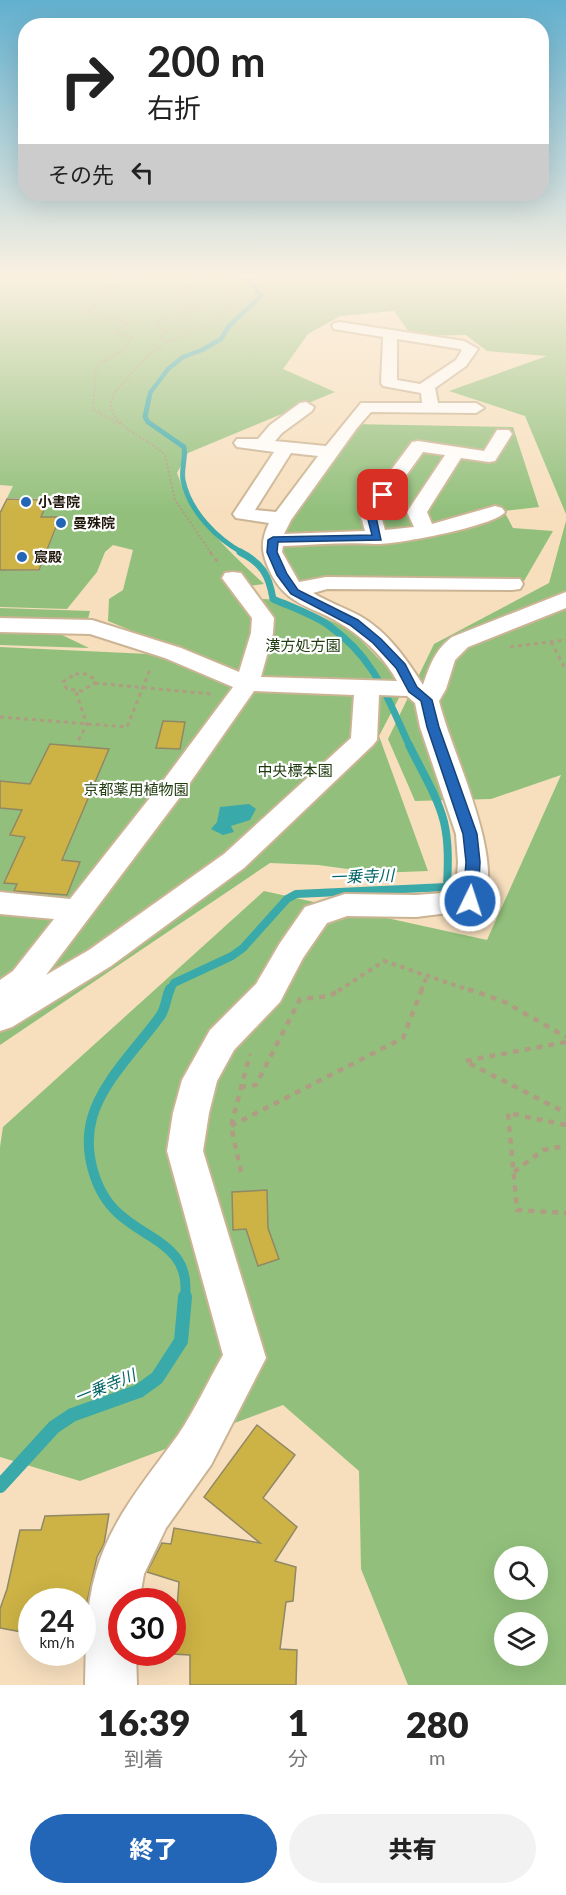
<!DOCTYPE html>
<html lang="ja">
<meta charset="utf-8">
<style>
body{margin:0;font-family:Lato,"Noto Sans JP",sans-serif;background:#f2f2f2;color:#222;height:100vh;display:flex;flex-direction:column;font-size:22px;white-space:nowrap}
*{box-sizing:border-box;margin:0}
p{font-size:20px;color:#767676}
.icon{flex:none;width:33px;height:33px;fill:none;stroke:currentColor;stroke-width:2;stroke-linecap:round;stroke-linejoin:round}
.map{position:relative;height:1685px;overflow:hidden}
.drawer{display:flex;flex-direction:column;background:#fff;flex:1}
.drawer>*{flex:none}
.top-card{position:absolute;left:18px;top:18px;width:531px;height:183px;border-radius:24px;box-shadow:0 6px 24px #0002;background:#fff;color:#222;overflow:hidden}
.tools{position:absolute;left:494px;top:1546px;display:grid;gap:12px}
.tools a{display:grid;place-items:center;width:54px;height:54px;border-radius:50%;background:#fff;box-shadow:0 6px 24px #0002;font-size:30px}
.speed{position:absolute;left:18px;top:1588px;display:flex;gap:12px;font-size:30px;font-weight:700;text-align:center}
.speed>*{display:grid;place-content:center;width:78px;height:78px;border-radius:50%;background:#fff;box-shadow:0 6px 24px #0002;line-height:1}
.speed small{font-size:15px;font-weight:400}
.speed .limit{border:9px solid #d22;background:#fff;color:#111}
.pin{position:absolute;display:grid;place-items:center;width:51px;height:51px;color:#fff;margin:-26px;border-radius:12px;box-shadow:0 3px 9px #0006}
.me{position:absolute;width:66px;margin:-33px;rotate:4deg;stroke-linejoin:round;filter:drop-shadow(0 0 4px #0008)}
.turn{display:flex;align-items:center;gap:21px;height:126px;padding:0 30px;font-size:27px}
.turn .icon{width:78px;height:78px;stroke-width:2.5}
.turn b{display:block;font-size:42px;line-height:51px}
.then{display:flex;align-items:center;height:57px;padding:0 30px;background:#0003;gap:12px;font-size:22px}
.eta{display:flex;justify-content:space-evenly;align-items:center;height:102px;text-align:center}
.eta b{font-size:36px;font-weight:800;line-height:42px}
.button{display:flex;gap:12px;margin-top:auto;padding:12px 30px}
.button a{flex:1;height:69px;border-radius:36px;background:#2365b6;color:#fff;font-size:24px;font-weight:800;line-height:69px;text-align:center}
.button a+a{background:#f2f2f2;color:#222}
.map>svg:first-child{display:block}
</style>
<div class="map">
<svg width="566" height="1685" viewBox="0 0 566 1685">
<rect width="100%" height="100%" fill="#f7dfbe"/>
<path fill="#92c07c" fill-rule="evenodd" d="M0 276H566V514L525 416 449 391 547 356 487 351 466 335 412 336 394 311 340 316 308 334 283 369 335 392 188 453 177 473C194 520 229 551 264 584L232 588 259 624 244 669 229 671 108 621 109 599 123 590 133 550 113 545 105 552 97 572 67 609 0 607V570L39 571 61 517H41L49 499 7 498 13 486 0 485Z
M351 424 513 427 539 507 504 511 513 528 553 531 524 581 330 579 291 587 273 535Z
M566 521V1685H408L361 1569 359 1471 283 1405 80 1481 0 1457V1147L3 1127 264 891 487 940 561 775 491 799 415 801 388 739 434 644 549 583ZM504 1557H537V1590H504ZM504 1623H537V1656H504Z
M262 599 285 600 351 630 403 684 259 679 274 619Z
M0 608 90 611 87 623 0 620Z
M0 632 60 634 89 648 0 645Z
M0 647 170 655 241 689 400 696 379 736 428 871 377 873 318 865 270 863 0 1045Z"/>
<path fill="#39a9aa" d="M249 804 256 809 250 820 231 826 234 832 223 835 211 829 217 822 220 807Z"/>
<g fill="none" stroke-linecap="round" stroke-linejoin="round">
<path stroke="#39a9aa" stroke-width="4.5" d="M149 399 150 393 168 369 183 357 202 350 221 339 229 326 261 296 245 276"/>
<path stroke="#39a9aa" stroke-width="5" d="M149 398 145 417 148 422 184 447C186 458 181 469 183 480 189 511 217 539 243 553"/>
<path stroke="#39a9aa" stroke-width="7" d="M240 552C262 563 269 575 273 599 291 607 312 614 328 625 375 658 387 697 410 747"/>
<path stroke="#39a9aa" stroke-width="8" d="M169 991 174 983 232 956 243 948 287 899 296 894 447 887C448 865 449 843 444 822 437 795 421 770 409 745"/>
<path stroke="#39a9aa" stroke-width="10" d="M170 989C166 997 166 1007 161 1015 139 1046 102 1081 92 1118 83 1150 94 1192 119 1214 150 1242 191 1246 185 1298"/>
<path stroke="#39a9aa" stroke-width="14" d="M0 1486 54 1427 72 1415 139 1391 157 1378 181 1341 185 1297"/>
</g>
<path fill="#cdb345" stroke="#918865" stroke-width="1.5" d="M7 499 48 500 41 517H60L39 570H0V513Z
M163 721 185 722 180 749 156 748Z
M50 744 109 749 62 860 80 862 67 895 14 891 17 884 4 883 25 837 10 835 22 810 0 808V781L30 784Z
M267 1190 268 1228 279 1259 258 1266 246 1229 233 1230 232 1192Z
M257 1425 295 1455 263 1498 297 1527 275 1561 296 1567 293 1601 286 1602 280 1649 297 1650 296 1685H190V1655L172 1654V1620H176L179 1582 147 1572 162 1543 171 1544 174 1528 260 1543 204 1497Z
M109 1514 104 1544 97 1557 87 1602H32V1629L22 1628V1632L0 1628V1609L7 1589 20 1530H41L45 1516Z"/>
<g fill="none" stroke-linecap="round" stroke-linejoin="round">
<defs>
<path id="minor" d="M339 322 464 341 478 349 466 366 435 388 438 403H476L484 408 476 413 371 412 357 428 291 520 284 534 365 531 360 512 412 442 418 441 484 451 497 430H509L512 434 495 461 489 462 461 458 427 512 432 524 495 506 502 508 505 512C495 526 394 545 376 544 345 542 313 545 283 546L282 552 299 582 326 577 520 579 523 584 520 589 512 590 327 589 313 593C328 602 345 608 360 616 388 632 407 660 423 685 430 665 435 650 452 637L566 592V608L468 647 455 660 446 689 439 701C451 752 508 862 481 909L416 917 347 916 327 923 303 958 280 1002 234 1050 217 1081 209 1113 203 1151 266 1358 211 1465 166 1528 144 1574 139 1602H122V1653H136L137 1685H85C86 1647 85 1609 96 1572 111 1519 147 1478 178 1435 195 1410 208 1381 223 1355L167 1151 173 1113 182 1080 210 1030 256 984 280 943 305 907 345 894 416 895 456 892 458 862 456 834 420 727 415 703 407 696 379 695 377 740 373 745 244 868 111 966 12 1027 0 1031V980L13 971 54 919 0 914V892L70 899 160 785 233 687 165 658 90 634 0 632V618L92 620 181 648 239 672 251 633 252 618 222 578 225 573 233 572 241 573 274 618 273 633 261 677 397 681C386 660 366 640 346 627 314 605 285 608 268 567 261 551 261 540 269 523L236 518 233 514 274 452 237 447 234 443 237 439H258L270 425 300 403 306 402 314 407 312 411 282 433 275 441 326 446 361 403H422L421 393 383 386 381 383 383 337 334 329 332 326 334 323ZM397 339 460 349 462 350 456 360 420 384 397 380ZM423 452 445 455 407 512 414 527 385 530 380 512ZM291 453 318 456 276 512 255 510ZM254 691 354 695 351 738 224 854 89 950 46 975 180 797Z"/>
</defs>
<use href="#minor" stroke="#cbb494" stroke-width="4"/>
<path stroke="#af9c82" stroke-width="2" stroke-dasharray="2 2" stroke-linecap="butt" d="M169 342 161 339 160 334 168 331 156 325 161 319 176 322 206 298 181 297 185 289 197 285 198 282 194 276
M120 424 93 410 96 366 120 352 133 336 116 333 128 323 89 312C99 294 117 283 136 276
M211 553 175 500 165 455C151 440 120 431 112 411 108 400 116 390 123 383 134 371 145 357 159 347 186 329 248 321 232 276"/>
<path stroke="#af9c82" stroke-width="3" stroke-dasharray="4 4" stroke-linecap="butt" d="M210 552 220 565
M551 642 566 670
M510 647 566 640
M75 674H86L96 680 95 683 82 691 67 689 63 682Z
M95 683 211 694
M76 692 87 724 78 741
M0 717 127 727 151 667"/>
<path stroke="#af9c82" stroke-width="4" stroke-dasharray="4.5 4.5" stroke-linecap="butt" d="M338 991 384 961 472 991
M421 991 427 976"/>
<path stroke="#af9c82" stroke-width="4.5" stroke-dasharray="6 6" stroke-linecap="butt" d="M468 989 505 1002 566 1037
M566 1042 465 1061 566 1113
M240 1087 256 1085 300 999 330 996 340 989
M566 1125 508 1113 517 1210 566 1213
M231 1126 403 1038 422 989
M241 1172 231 1126 250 1054
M514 1172 543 1150 566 1146"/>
<use href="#minor" fill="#fff" fill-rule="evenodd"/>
</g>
<linearGradient id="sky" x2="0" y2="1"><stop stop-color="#62b0cf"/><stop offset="0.54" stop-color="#fbf1e2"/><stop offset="1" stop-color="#fbf1e2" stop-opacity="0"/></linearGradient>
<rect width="566" height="512" fill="url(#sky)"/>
<path fill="#2365b6" stroke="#174276" stroke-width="1.5" d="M380 493 387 495 375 512 381 540 278 542 277 552 287 574 298 590 358 620 381 639 405 664 417 687 432 700 439 727 477 834 480 862 478 901 470 906 463 901 466 862 463 834 427 727 421 701 409 692 396 668 373 643 350 625 291 594 277 575 267 552 268 540 273 537 372 535 366 512Z"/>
<g fill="#2365b6" stroke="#fff" stroke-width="2">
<circle cx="26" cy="502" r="6"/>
<circle cx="61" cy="523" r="6"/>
<circle cx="22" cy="557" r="6"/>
</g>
<g text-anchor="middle" stroke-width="4.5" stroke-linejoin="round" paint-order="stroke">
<g font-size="14" font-weight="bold" fill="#21180c" stroke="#fff" text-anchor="start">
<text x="38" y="507">小書院</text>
<text x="73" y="528">曼殊院</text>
<text x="34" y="562">宸殿</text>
</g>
<g font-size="15" fill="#203c0f" stroke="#fff">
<text x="303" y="651">漢方処方園</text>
<text x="295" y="776">中央標本園</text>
<text x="136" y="795">京都薬用植物園</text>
</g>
<g font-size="16" font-style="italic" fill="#036566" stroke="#fff">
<text transform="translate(362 876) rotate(-2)" y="6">一乗寺川</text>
<text transform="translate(105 1386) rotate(-22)" y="6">一乗寺川</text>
</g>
</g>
</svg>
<div class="tools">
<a><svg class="icon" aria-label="search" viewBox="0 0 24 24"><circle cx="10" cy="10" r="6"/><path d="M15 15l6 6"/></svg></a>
<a><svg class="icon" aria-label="layers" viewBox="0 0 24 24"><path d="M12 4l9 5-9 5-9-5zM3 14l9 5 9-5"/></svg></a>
</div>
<div class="speed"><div>24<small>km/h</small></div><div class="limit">30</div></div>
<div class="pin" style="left:383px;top:495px;background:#d93025"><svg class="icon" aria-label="arrive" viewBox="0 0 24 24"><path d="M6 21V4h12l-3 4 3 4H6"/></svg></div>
<svg class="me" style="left:470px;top:901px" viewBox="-20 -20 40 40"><circle r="17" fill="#2365b6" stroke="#fff" stroke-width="3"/><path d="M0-11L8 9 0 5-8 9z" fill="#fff"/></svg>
<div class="top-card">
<div class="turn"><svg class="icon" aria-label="right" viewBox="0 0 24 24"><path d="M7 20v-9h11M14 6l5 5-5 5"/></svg><div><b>200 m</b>右折</div></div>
<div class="then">その先<svg class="icon" aria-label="left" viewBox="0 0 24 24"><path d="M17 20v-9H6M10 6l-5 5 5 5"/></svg></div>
</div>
</div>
<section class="drawer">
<div class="eta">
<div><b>16:39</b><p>到着</p></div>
<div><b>1</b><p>分</p></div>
<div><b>280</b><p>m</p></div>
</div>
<div class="button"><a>終了</a><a>共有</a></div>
</section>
